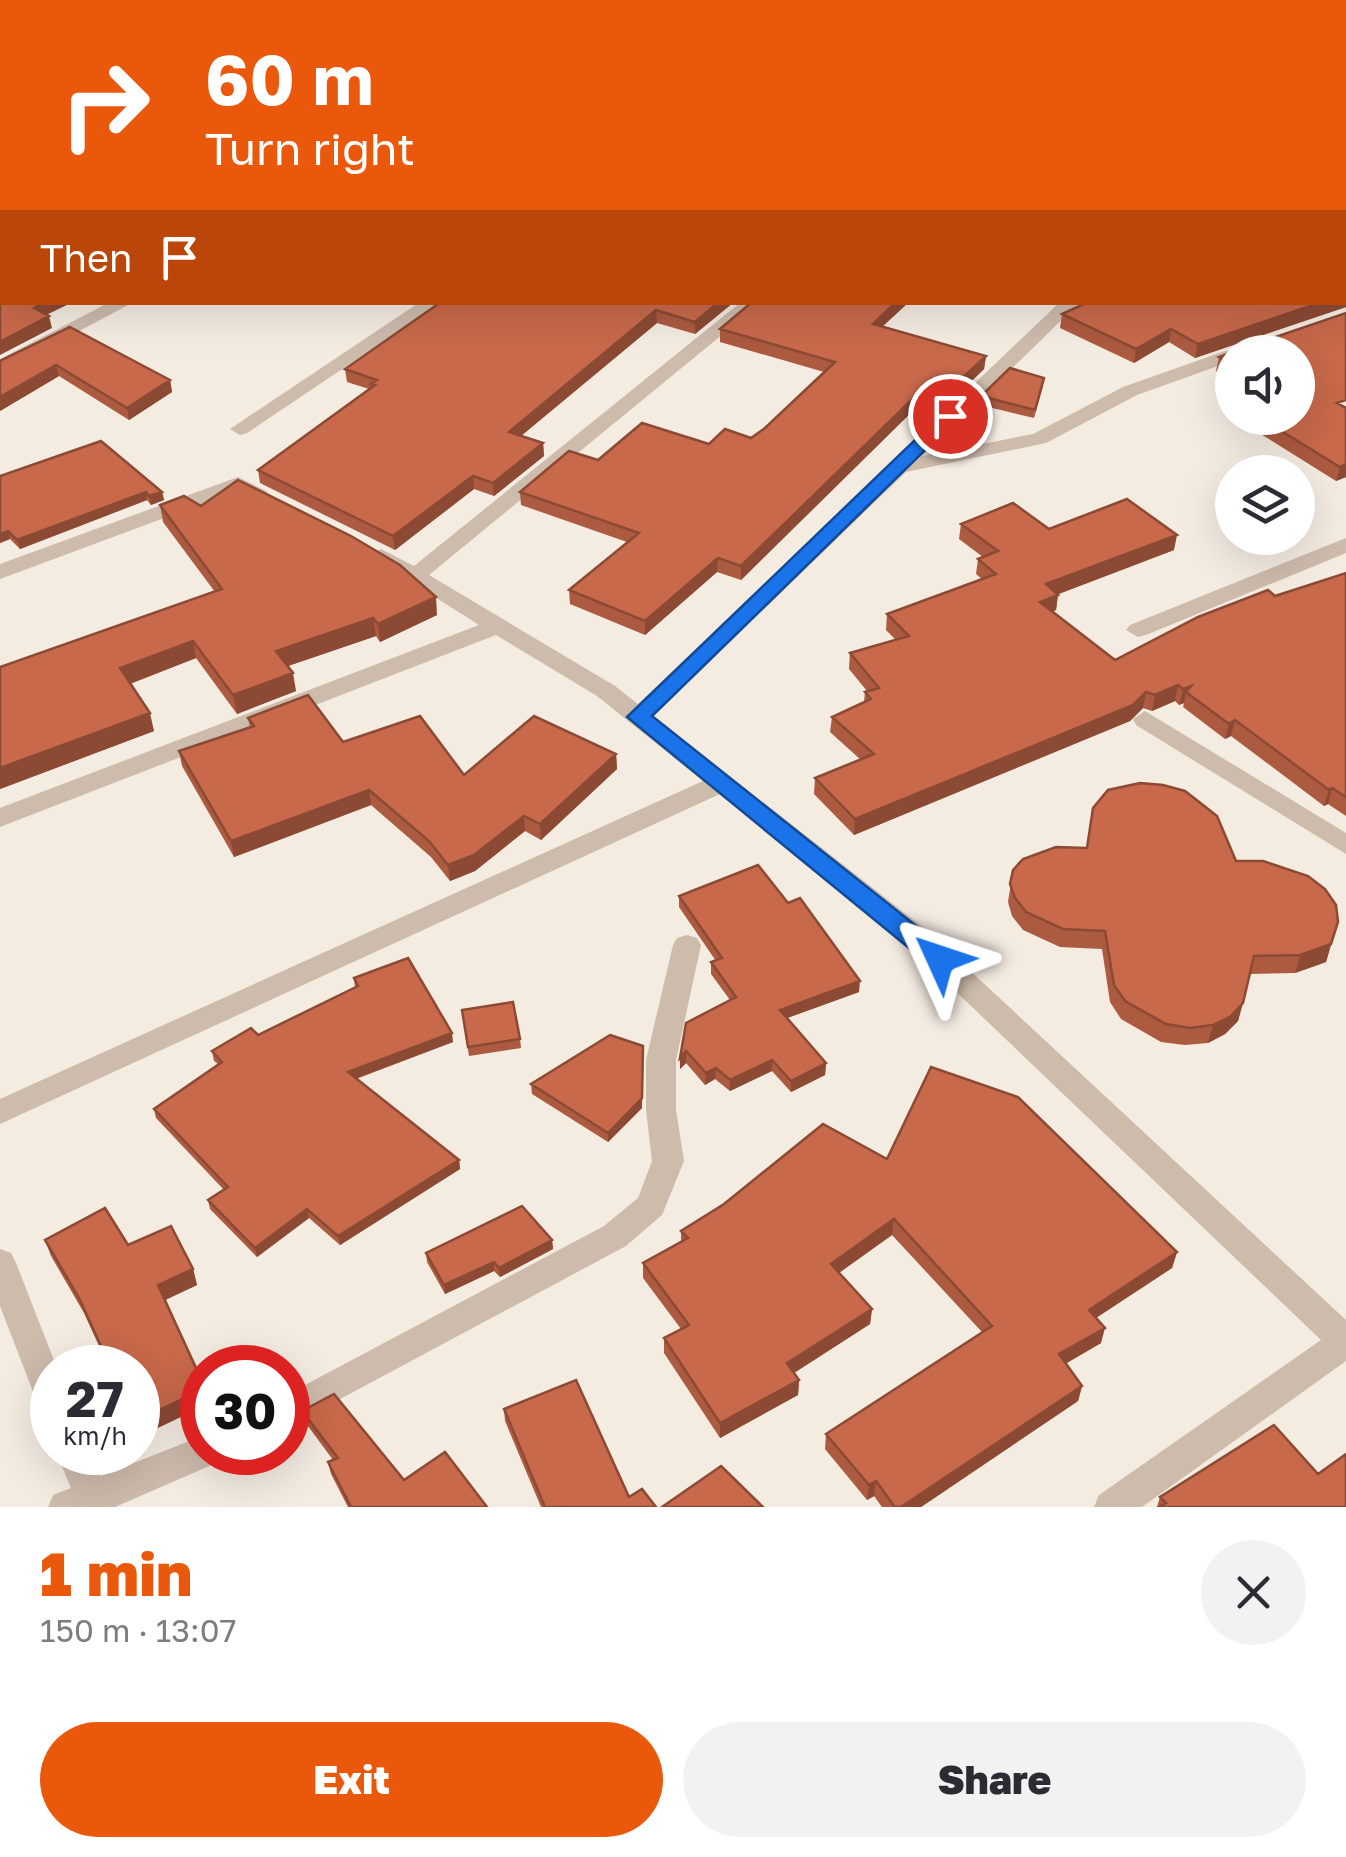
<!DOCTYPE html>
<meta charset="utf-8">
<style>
body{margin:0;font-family:"Golos Text",sans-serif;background:#f2f2f3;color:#2b2b33;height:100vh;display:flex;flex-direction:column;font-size:38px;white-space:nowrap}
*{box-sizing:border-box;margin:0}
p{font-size:32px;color:#7c7c81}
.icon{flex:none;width:55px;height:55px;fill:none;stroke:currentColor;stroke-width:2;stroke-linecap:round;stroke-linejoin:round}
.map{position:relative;height:1507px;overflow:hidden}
.sheet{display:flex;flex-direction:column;background:#fff;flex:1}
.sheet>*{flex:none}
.guide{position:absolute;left:0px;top:0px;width:1348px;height:305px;box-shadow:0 10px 40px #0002;background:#ea580c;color:#fff;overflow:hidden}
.buttons{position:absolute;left:1215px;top:335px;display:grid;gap:20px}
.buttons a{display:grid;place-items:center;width:100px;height:100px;border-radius:50%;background:#fff;box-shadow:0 10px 40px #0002;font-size:50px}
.speed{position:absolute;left:30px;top:1345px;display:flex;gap:20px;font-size:50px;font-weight:700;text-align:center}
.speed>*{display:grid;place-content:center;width:130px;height:130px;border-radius:50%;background:#fff;box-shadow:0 10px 40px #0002;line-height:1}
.speed small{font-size:25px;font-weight:400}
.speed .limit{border:15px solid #d22;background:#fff;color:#111}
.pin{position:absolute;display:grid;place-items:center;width:85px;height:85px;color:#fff;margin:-42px;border:5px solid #fff;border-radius:50%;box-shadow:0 2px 10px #0007}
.me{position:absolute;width:110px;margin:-55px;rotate:312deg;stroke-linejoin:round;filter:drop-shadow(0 0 8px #0008)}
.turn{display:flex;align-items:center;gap:35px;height:210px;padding:0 40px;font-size:45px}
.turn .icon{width:130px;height:130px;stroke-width:2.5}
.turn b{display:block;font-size:70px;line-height:85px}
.then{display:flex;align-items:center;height:95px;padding:0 40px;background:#0003;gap:20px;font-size:38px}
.round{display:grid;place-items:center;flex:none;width:105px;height:105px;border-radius:52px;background:#f2f2f3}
.overview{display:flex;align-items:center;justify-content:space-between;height:170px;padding:0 40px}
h1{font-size:60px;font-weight:800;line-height:75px;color:#ea580c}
.primary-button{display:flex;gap:20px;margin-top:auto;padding:20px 40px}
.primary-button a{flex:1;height:115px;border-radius:60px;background:#ea580c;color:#fff;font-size:40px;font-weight:800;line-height:115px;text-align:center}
.primary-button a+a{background:#f2f2f3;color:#2b2b33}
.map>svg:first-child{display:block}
</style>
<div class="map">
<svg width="1346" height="1507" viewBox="0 0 1346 1507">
<rect width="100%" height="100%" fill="#f4ebe1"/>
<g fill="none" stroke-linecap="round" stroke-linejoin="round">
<path fill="#cdbbac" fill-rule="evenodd" d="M1145 711 1346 833V854L1136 725 1133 719Z"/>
<path fill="#cdbbac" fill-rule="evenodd" d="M711 0H734L735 2H713Z
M1346 24V33H1345V24Z
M0 44H2V53H0Z
M1345 151H1346V161H1345Z
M110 302H134L0 373V359Z
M420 302H442L247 433 240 435 230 429Z
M741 302H762L429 575 615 686 638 704 1060 302H1080L922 456 1033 434 1123 387 1225 351 1240 352H1232V361L1137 395 1046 443 906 472 653 716 924 928 1346 1320V1361L1142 1507H1094L1099 1495 1321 1340 904 942 720 794 0 1124V1099L703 781 597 696 496 635 0 827V808L479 625 370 556 381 549 414 566Z
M238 477 268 492 257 498 237 491 0 579V564Z
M1346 538V553L1146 635 1138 637 1126 630 1130 625Z
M687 935 697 938 701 945 676 1060V1110L684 1161 662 1215 626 1246 288 1427V1394L604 1226 638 1198 652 1161 646 1110V1060L673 945 677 938Z
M0 1249 11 1253 16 1263 57 1368H52V1415L40 1410 0 1306Z
M202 1436V1452H219L214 1464 115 1507H48L53 1495 71 1488 56 1452H91L101 1476Z"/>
</g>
<path fill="#ac5a40" d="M1346 158V307L1241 342H1261L1346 477 1336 481 1235 418H1298L1232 352V380L1216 371 1219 357 1236 351 1238 343 1195 358 1169 342 1134 363 1060 328 1062 314 1345 302Z
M441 302H734L695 334 657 323 521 436 543 443 544 456 494 496 474 489 395 550 260 483 258 470 369 389 347 382 345 369Z
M909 302 883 326 986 356 984 369 954 398 932 392 741 580 717 572 645 635 570 604 569 590 627 542 521 505 520 492 598 460 751 438 765 428 824 372 720 342V329Z
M70 327 170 380 172 392 129 420 59 376 0 411Z
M1043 386 1034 418 980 405 981 396Z
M1232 395V416L1224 411 1227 397Z
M0 476 162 492 164 500 151 505 147 500 20 549 10 539 0 543Z
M160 505 201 506 437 615 380 642 376 636 288 666 296 691 237 714 196 658 130 684 154 731 0 789V667L215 592 163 522Z
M961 524 1049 529 1174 550 1058 594 1056 610 1053 611 1115 660 1275 596 1346 573V816L1328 804 1324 806 1231 736 1225 739 1183 707 1184 703 1179 705 1175 701 1152 711 1143 708 1130 721 854 835 814 794 815 778 861 760 830 732 832 717 864 702 865 692 867 691 849 669 850 653 896 640 886 630 887 614 982 579 976 574 978 559 983 557 959 539Z
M248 718 343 742 464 775 616 754 617 769 541 840 525 831 475 871 450 881 431 857 371 805 234 857 182 766 179 751 250 727Z
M1236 861 1338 922 1326 962 1295 973 1250 974 1238 1021 1225 1034 1208 1043 1185 1045 1161 1042 1121 1019 1110 1002 1102 949 1060 947 1023 930 1012 916 1008 902 1013 870Z
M679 896 859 992 787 1018 826 1063 825 1075 791 1092 772 1071 730 1091 715 1079 705 1085 686 1063 680 1069V1058L730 1000 711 974V962L716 961 679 907Z
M354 978 453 1042 356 1079 459 1160 460 1169 340 1245 309 1218 257 1257 210 1209 208 1200 224 1190 156 1118 154 1109 218 1064 214 1061 212 1051 258 1035 355 988Z
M462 1010 520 1039 521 1048 469 1056Z
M531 1084 642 1108 608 1142 532 1094Z
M887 1159 1177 1252 1172 1268 1096 1318 1101 1343 1066 1363 1082 1386 1078 1401 921 1507H882L874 1496 867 1500 825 1449 826 1434 982 1332 892 1235 839 1273 872 1309 870 1324 794 1373 799 1380 798 1395 720 1438 664 1353V1338L681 1329 643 1278V1263L681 1242V1231Z
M45 1240 128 1245 193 1269 197 1285 165 1300 141 1436 138 1429V1368H109L84 1313 51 1256Z
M552 1240 553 1249 500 1277 494 1271 445 1294 427 1262 426 1253Z
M504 1409 629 1497 656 1507H541L505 1421Z
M302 1411 404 1480 487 1507H348L331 1474 328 1462 333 1460 305 1422Z
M1318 1474 1346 1507H1157L1160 1497Z"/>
<path fill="#8c4a34" d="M1346 294V307L1195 358 1198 344 1322 302H1345Z
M46 302H73L36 320 34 308Z
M719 302H734L695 334V322Z
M896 302H909L872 336 873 324Z
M656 310 657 323 510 445 509 432Z
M49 316 52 328 0 355V342Z
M1171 329 1169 342 1134 363 1136 349Z
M986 356 984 369 954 398 955 385Z
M56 365 59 376 0 411V397Z
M933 379 932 392 741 580V566Z
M170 380 172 392 129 420 127 408Z
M543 443 544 456 494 496 493 483Z
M1346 464V477L1336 481 1340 467Z
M473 476 474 489 395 550 393 536Z
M146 492 147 500 20 549 17 540Z
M162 492 164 500 151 505 149 496Z
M8 531 10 539 0 543V534Z
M1177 535 1174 550 1043 600 1046 584Z
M718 558 717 572 645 635V621Z
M1058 595 1056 610 1038 617 1040 602Z
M436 597 437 615 380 642 378 624Z
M373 618 376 636 279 669 276 651Z
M193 641 196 658 124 686 120 668Z
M293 673 296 691 237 714 233 695Z
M1178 685 1175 701 1152 711 1155 695Z
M1191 686 1186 692 1184 703 1179 705 1183 689Z
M1146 692 1143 708 1130 721 854 835 855 819Z
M150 713 154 731 0 789V768Z
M1235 720 1231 736 1225 739 1229 724Z
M616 754 617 769 541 840 540 824Z
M1332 788 1328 804 1324 806 1329 790Z
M369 790 371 805 234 857 231 841Z
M524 816 525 831 475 871 450 881 448 865Z
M1331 944 1326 962 1295 973 1300 955Z
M860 981 859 992 779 1021 780 1010Z
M1243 1003 1238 1021 1225 1034 1208 1043 1213 1025Z
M452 1033 453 1042 349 1081 348 1072Z
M643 1046 642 1108 608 1142V1133Z
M686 1051V1063L680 1069V1058Z
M772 1060V1071L730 1091V1080Z
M826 1063 825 1075 791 1092V1081Z
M716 1068 715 1079 705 1085 706 1073Z
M459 1160 460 1169 340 1245 338 1236Z
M307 1209 309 1218 257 1257 255 1248Z
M894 1219 892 1235 830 1279 831 1264Z
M552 1240 553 1249 500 1277 499 1268Z
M1177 1252 1172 1268 1085 1325 1089 1310Z
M494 1262V1271L445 1294 444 1285Z
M193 1269 197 1285 163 1301 158 1285Z
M872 1309 870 1324 786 1378 787 1363Z
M1105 1328 1101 1343 1055 1370 1059 1354Z
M799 1380 798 1395 720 1438V1423Z
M1082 1386 1078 1401 921 1507H901Z
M202 1390V1407L141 1436 138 1426V1420Z
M876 1481 874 1496 867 1500 869 1485Z"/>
<path fill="#c8694b" stroke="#8c4a34" stroke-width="2.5" d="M1004 0H1100L1105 1 1108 0H1274L1271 2H1000Z
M0 52 2 53V175L0 176Z
M1345 79H1346V124H1345Z
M1345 181 1346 185 1345 295Z
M2 264V302H46L34 308 49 316 0 342V265Z
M441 302H719L695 322 656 310 509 432 543 443 493 483 473 476 393 536 258 470 375 385 371 384 377 380 345 369Z
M752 302H896L873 324 986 356 955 385 933 379 741 566 718 558 645 621 569 590 639 533 520 492 569 451 598 460 642 423 709 444 725 429 751 438 765 428 835 362 720 329Z
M1088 302H1322L1198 344 1171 329 1136 349 1062 314Z
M1346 313V400L1337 403 1346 408V464L1340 467 1260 418H1298V352H1232V365L1219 357 1236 351 1239 342H1261Z
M70 327 170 380 127 408 56 365 0 397V361Z
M1010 368 1044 378 1035 410 981 396Z
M101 441 162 492 149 496 146 492 17 540 8 531 0 534V476Z
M238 480 351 536 400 565 436 597 378 624 373 618 276 651 293 673 233 695 193 641 120 668 150 713 0 768V667L222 589 160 505 184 496 201 506Z
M1127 499 1177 535 1046 584 1058 595 1040 602 1115 660 1198 617 1268 590 1275 596 1346 573V797L1332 788 1329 790 1235 720 1229 724 1186 692 1191 686 1183 689 1178 685 1155 695 1146 692 1133 705 855 819 815 778 874 754 832 717 871 699 865 692 879 688 850 653 909 636 887 614 996 574 978 559 998 551 961 524 1013 503 1049 529Z
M308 695 343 742 420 716 464 775 534 716 616 754 540 824 524 816 474 855 448 865 429 841 369 790 231 841 179 751 254 726 248 718Z
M1140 783 1163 785 1185 791 1217 816 1236 861H1263L1308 876 1325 889 1336 905 1338 922 1331 944 1300 955 1254 956 1243 1003 1230 1017 1213 1025 1190 1028 1166 1024 1125 1001 1114 985 1105 931 1063 929 1026 912 1015 898 1010 884 1013 870 1023 859 1056 847 1087 848 1093 808 1108 790Z
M758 865 788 903 800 898 860 981 780 1010 826 1063 791 1081 772 1060 730 1080 716 1068 706 1073 686 1051 680 1058 686 1023 736 997 711 962 722 958 679 896Z
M408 958 452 1033 348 1072 459 1160 338 1236 307 1209 255 1248 208 1200 228 1187 154 1109 222 1062 212 1051 251 1028 258 1035 358 986 354 978Z
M513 1002 520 1039 468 1047 462 1010Z
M610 1035 643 1046 642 1098 608 1133 531 1084Z
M931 1067 1018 1097 1177 1252 1089 1310 1105 1328 1059 1354 1082 1386 901 1507H895L876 1481 869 1485 826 1434 992 1326 894 1219 831 1264 872 1309 787 1363 799 1380 720 1423 664 1338 689 1325 643 1263 688 1238 681 1231 724 1204 823 1124 887 1159Z
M522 1206 552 1240 499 1268 494 1262 444 1285 426 1253Z
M105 1208 128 1245 171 1226 193 1269 158 1285 202 1381V1390L138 1420V1368H111L79 1298 45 1240Z
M576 1380 629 1497 642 1489 656 1507H545L504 1409Z
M334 1394 404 1480 445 1452 487 1507H351L328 1462 338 1458 302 1411Z
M1274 1425 1318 1474 1346 1454V1507H1159L1166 1503 1160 1497Z
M721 1466 763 1507H662Z"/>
<path fill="#1a73e8" stroke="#114b97" stroke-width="2.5" d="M950 411 959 416 956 420 652 716 949 952 953 959 949 966H931L627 717 943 413Z"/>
</svg>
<div class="buttons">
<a><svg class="icon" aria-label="sound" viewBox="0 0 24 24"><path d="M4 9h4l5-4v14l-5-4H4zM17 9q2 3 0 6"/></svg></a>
<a><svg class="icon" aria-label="layers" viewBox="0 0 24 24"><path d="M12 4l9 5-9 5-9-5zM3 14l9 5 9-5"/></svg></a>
</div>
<div class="speed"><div>27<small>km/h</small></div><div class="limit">30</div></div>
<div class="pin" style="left:950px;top:416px;background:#d93025"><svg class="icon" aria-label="arrive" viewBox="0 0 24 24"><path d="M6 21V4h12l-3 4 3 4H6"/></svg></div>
<svg class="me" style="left:940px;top:959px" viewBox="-20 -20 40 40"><path d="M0-17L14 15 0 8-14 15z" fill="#1a73e8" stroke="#fff" stroke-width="4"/></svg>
<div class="guide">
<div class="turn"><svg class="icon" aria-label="right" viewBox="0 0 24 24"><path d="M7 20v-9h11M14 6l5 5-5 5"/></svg><div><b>60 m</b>Turn right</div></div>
<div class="then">Then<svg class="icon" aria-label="arrive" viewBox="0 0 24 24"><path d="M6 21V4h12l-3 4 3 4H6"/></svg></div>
</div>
</div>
<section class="sheet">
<div class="overview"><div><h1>1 min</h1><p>150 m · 13:07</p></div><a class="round"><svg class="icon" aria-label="close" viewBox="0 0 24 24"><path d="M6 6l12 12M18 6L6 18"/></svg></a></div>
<div class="primary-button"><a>Exit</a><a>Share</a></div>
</section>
